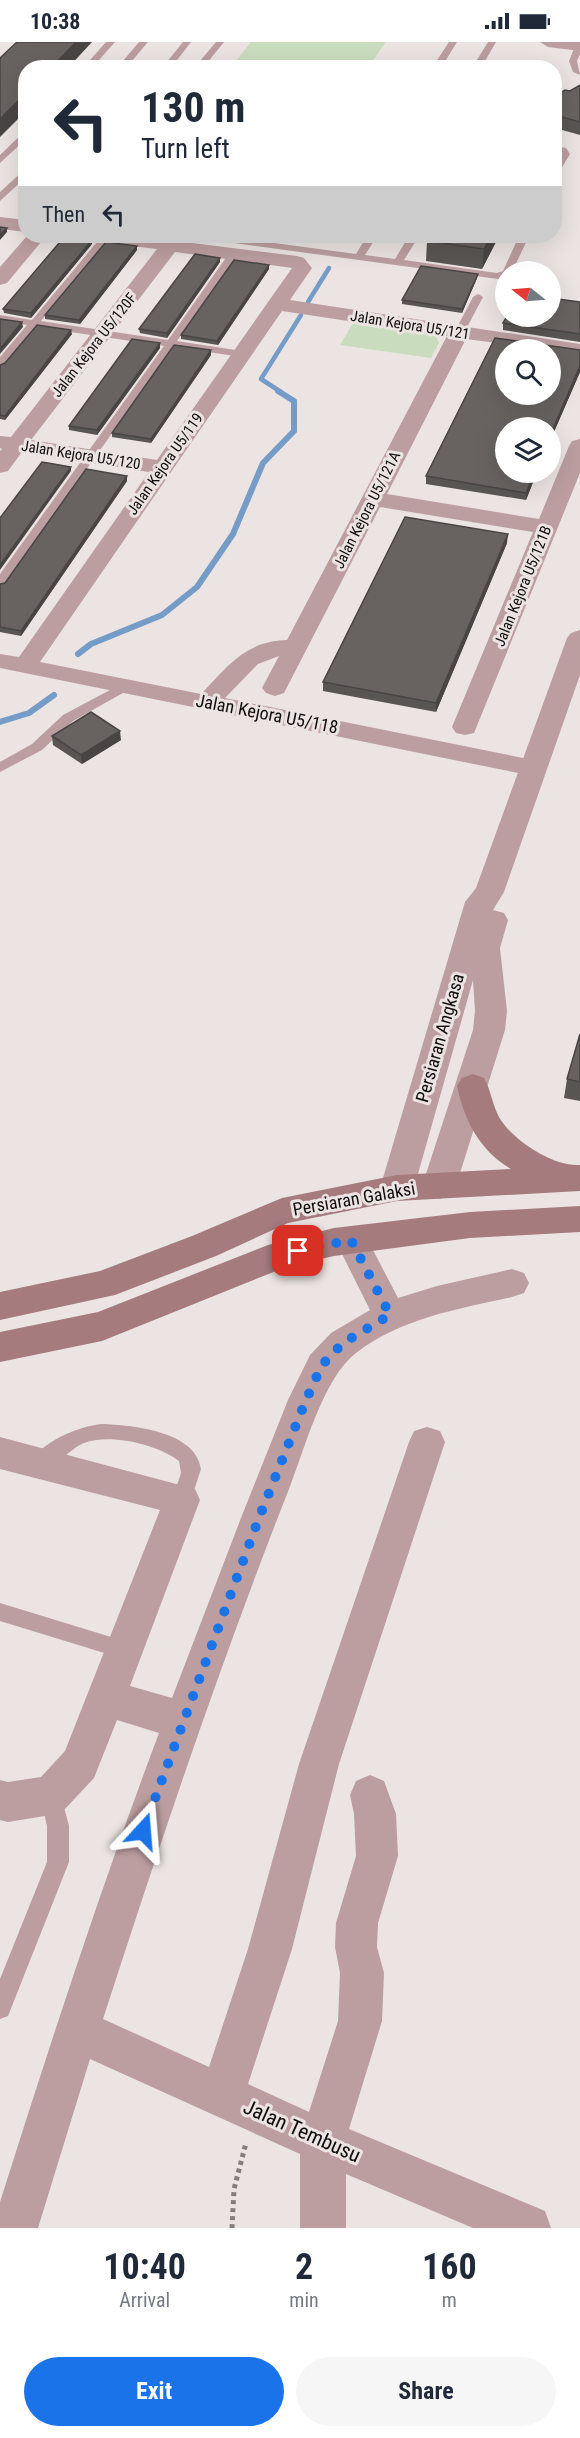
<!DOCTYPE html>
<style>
body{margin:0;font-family:"Roboto Condensed",sans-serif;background:#f6f6f7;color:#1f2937;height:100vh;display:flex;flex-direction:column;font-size:22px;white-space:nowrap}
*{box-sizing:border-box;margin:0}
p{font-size:20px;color:#747a83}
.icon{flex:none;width:33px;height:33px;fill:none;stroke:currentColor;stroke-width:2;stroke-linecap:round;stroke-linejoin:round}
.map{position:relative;height:2186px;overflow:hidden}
.sheet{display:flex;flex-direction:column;background:#fff;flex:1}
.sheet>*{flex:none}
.guide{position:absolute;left:18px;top:18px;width:544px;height:183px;border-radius:24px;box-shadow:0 6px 24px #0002;background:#fff;color:#1f2937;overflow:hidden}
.needle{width:39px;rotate:287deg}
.controls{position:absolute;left:495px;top:219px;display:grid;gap:12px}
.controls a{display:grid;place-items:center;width:66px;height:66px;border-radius:50%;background:#fff;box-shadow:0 6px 24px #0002;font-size:30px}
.pin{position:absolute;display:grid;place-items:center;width:51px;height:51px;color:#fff;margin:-26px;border-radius:12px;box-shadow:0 3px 9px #0006}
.me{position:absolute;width:66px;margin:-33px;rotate:19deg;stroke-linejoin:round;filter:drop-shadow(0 0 4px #0008)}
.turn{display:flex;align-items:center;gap:21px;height:126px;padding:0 24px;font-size:27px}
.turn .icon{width:78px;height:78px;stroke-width:2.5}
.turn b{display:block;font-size:42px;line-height:51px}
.then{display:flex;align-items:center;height:57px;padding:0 24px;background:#0003;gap:12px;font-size:22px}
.eta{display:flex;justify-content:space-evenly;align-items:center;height:102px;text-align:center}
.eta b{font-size:36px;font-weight:700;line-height:42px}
.cta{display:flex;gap:12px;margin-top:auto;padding:12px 24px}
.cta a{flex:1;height:69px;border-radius:36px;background:#1a73e8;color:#fff;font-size:24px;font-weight:700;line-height:69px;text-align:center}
.cta a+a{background:#f6f6f7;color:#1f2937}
.status{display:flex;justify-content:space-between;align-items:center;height:42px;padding:0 30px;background:#fff;direction:ltr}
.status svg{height:16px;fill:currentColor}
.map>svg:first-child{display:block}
</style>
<div class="status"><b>10:38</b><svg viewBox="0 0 49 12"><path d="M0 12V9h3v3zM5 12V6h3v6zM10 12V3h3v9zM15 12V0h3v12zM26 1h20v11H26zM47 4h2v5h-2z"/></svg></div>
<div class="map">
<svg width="580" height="2186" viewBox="0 0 580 2186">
<rect width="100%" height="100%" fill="#ebe4e2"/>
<path fill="#c9ddbe" d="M251 0H386L368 25H231Z
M353 281 430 291 436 294 439 301 431 316 340 303Z"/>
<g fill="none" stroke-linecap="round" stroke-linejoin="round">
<path stroke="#759bc7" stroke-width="4.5" d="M308 260 329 226
M281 350 261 337 301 273"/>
<path stroke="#759bc7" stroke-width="6" d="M78 612 91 602 162 573 197 545 233 492 263 421 294 389V359L278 349
M0 680 29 671 54 653"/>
<path stroke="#847f7e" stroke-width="5" stroke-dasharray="4 4" stroke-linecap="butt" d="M232 2186 234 2147 246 2101"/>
<path fill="#bc9ea0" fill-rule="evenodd" d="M106 0H115L92 26H83Z
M139 0H148L126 26H117Z
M183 0H191L171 26H162Z
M216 0H224L203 26H194Z
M449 0H457L441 26H432Z
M488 0H496L481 26H472Z
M579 1 580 12 577 19 580 33 573 30 569 19 575 4Z
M26 88V97L0 121V113Z
M555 104 566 106 570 112 558 132 555 133V122L560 112 555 110Z
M26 126V135L0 159V150Z
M102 194 111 195 41 279 168 298 230 210 234 209 239 212 177 299 242 309 247 312 242 315 173 305 4 544 0 545V532L164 304 37 285 4 324 0 325V315L27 283 0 279V273L32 278Z
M200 194H223L356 212 367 194H377L365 213 395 217 409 194H419L404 218 497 231 503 229 519 194H529L512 230H506V235L498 237 205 197Z
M478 252 483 255 464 291 463 293H455L454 291 473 255Z
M125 640 130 641 132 644 130 647 73 679 42 708 0 730V720L32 702 63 673Z
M102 1382C132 1383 196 1389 201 1427L189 1464 182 1466 175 1464 172 1458 181 1431 179 1419C158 1403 111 1391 84 1401 68 1407 50 1434 32 1428L30 1422C40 1400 79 1384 102 1382Z
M0 1561 124 1599 131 1601 134 1608 131 1615 124 1617 0 1579Z
M51 1743 59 1746 69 1784V1820L8 1974 0 1977V1937L47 1820V1784L40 1753 43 1746Z"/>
<path fill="#bc9ea0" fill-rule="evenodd" d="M540 0H580V9L548 5Z
M0 175 26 178V190L0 187Z
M27 194H46L7 241 0 243V225Z
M88 194H137L297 214 304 216 312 226 290 258 580 302V314L550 310V308L466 297 387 452 539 477 569 404 572 399 580 397V431L474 691 465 693 456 691 452 685 533 490 380 465 284 651 275 654 266 651 262 646 279 614 258 622 225 656 533 718 542 720 546 726 542 732 533 734 0 626V612L19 615 149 430 22 410 8 429 0 431V409L2 407 0 406V394L11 395 157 207 97 200 90 198ZM175 210 292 226 157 418 31 398ZM282 269 447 294 287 598C245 599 228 624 201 652L40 620Z
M351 1185 363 1189 398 1256 437 1244 512 1227 524 1231 529 1241 524 1251 512 1255C458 1267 401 1276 356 1311 323 1336 304 1409 289 1447 220 1622 161 1798 103 1977L209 2025 248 1907 299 1722 409 1400 414 1389 427 1385 440 1389 445 1400 339 1722 292 1907 248 2042 309 2070 338 1979 340 1931 335 1905 336 1881 356 1814 354 1772 350 1753 356 1739 370 1733 384 1739 396 1772 398 1814 378 1881 377 1905 384 1931 382 1979 349 2087 545 2169 551 2186H473L346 2132V2186H300V2112L90 2017 38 2186H0V2160C50 2002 101 1845 159 1691L117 1678 94 1736 65 1767 51 1773 8 1780 0 1778V1738L8 1740 41 1735 65 1709 160 1468 0 1427V1395L195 1447 200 1458 130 1644 172 1656 241 1476 288 1358 310 1313 331 1291 370 1268 335 1198 339 1189Z"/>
<path fill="#bc9ea0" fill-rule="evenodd" d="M580 588V633L504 850 493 868 504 871 508 878 500 906 507 969 505 988 456 1144 451 1153 439 1157 427 1153 422 1144 473 988 475 969 473 938 414 1146 409 1155 397 1159 385 1155 380 1146 465 860 476 846 567 596 571 591Z"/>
<path fill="#a57b7e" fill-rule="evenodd" d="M473 1032 484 1036C491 1048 492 1062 499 1075 512 1098 553 1125 580 1123V1149L397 1159 288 1181 216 1214 115 1253 0 1278V1250L100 1229 192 1194 282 1156 397 1133 511 1127C480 1109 464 1078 457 1044L462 1036Z
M580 1164V1190L470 1196 334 1214 286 1225 102 1299 0 1320V1290L98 1270 268 1203 334 1186 470 1170Z"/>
</g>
<path fill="#595553" d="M580 43V93L555 86V54L570 49Z
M24 146H26V163Z
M288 194H339L334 200Z
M430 194H499L482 227 426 219 427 199Z
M92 202 31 276 4 271 3 267Z
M137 208 80 282 45 277V273Z
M220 220 167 296 140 291 139 287Z
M269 227 218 303 181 297V293Z
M477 236 462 271 402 262V258Z
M580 260V300L503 288V281Z
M72 292 5 378 0 377V323Z
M160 301V306L97 393 69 388V384Z
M211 308V313L151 401 112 395V391Z
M580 308V330L550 399V386L537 430 526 458 426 442V434Z
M127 434V439L21 594 0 590V542L5 541Z
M507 501 436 670 323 649V640Z
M52 694 121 698 82 722 53 703Z
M580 992V1059L564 1056 567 1037Z"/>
<path fill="#494544" d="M76 0H92L68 26H51Z
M26 51V69L0 95V77Z
M7 186V190L0 198V193Z
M335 194H339L334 200Z
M491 194H499L482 227 484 207Z
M92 198V202L31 276V271Z
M137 204V208L80 282 79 278Z
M220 216V220L167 296V291Z
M269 223V227L218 303 217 299Z
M478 232 477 236 462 271V267Z
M22 280 23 285 0 312V307Z
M71 288 72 292 5 378V374Z
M160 301V306L97 393V388Z
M211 308V313L151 401V397Z
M580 324V330L550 399V394Z
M71 425V429L0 528V523Z
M535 430H537L526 458V451Z
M127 434V439L21 594V589Z
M508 492 507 501 436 670V661Z
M120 689 121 698 82 722 81 713Z"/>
<path fill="#686361" stroke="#494544" stroke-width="1.5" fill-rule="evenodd" d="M17 0H76L51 26H26V51L0 77V16Z
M580 43V80L555 73V54L565 48 570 49Z
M0 185 7 186 0 193Z
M65 194 92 198 31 271 3 267Z
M430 194H491L484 207 427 199Z
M106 200 137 204 79 278 45 273Z
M195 212 220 216 167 291 139 287Z
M234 218 269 223 217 299 181 293Z
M421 224 478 232 462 267 402 258Z
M550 256 580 260V292L503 281 507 274H550Z
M0 277 22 280 0 307Z
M37 283 71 288 5 374 0 373V323L5 321Z
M495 296 580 308V324L550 394V386H506V430H535L526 451 426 434ZM506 308H550V352H506Z
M132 297 160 301 97 388 69 384Z
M174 303 211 308 151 397 112 391Z
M42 420 71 425 0 523V476Z
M86 427 127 434 21 589 0 585V542L5 541Z
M405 475 508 492 436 661 323 640Z
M91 670 120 689 81 713 52 694Z
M580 992V1040L567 1037Z"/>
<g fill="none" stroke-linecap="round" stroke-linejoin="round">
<path stroke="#1a73e8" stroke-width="10" stroke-dasharray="0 18" d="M143 1789 259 1476 306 1358 322 1323 343 1301 390 1273 351 1198 298 1209"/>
</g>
<g text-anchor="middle" stroke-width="6" stroke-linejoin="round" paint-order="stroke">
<g font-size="15" fill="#0e0c0b" stroke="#ebe4e2">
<text transform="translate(410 283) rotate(9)" y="5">Jalan Kejora U5/121</text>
<text transform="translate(94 303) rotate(-52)" y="5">Jalan Kejora U5/120F</text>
<text transform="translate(81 413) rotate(9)" y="5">Jalan Kejora U5/120</text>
<text transform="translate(165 422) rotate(-55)" y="5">Jalan Kejora U5/119</text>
<text transform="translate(367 468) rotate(-63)" y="5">Jalan Kejora U5/121A</text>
<text transform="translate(523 544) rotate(-68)" y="5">Jalan Kejora U5/121B</text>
</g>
<g font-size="18" fill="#0e0c0b" stroke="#ebe4e2">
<text transform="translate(267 672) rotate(11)" y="6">Jalan Kejora U5/118</text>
<text transform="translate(440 996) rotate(-74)" y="6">Persiaran Angkasa</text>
<text transform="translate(354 1157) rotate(-10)" y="6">Persiaran Galaksi</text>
</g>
<g font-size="21" fill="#0e0c0b" stroke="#ebe4e2">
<text transform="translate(302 2089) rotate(24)" y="7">Jalan Tembusu</text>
</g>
</g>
</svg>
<div class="controls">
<a><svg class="needle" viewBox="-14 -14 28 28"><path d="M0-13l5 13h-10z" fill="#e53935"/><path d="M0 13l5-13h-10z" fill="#747a83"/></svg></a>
<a><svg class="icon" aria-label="search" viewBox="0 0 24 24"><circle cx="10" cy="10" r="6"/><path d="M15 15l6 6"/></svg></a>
<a><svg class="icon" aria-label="layers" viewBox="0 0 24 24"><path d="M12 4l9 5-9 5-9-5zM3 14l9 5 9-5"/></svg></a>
</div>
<div class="pin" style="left:298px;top:1209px;background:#d93025"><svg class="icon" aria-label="arrive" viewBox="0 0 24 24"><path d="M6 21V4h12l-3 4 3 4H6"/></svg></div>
<svg class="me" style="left:143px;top:1789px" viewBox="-20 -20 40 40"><path d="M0-17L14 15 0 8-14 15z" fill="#1a73e8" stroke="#fff" stroke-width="4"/></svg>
<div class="guide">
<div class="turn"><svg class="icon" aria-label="left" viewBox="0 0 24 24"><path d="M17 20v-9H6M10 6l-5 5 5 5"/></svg><div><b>130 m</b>Turn left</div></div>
<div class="then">Then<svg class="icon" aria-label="left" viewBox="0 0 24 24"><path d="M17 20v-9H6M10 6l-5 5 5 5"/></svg></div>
</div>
</div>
<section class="sheet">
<div class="eta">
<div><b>10:40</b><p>Arrival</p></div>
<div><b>2</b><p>min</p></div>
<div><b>160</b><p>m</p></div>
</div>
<div class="cta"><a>Exit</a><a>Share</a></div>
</section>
